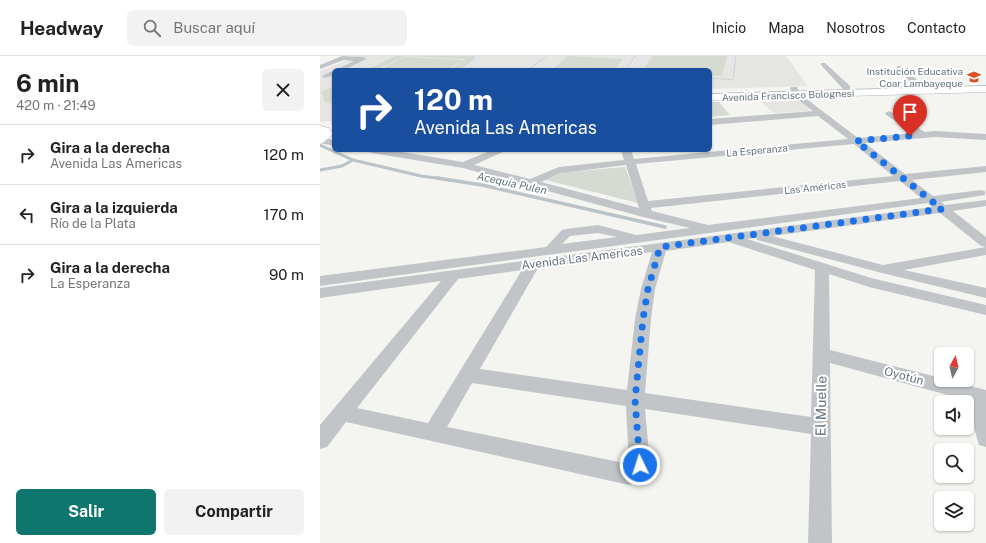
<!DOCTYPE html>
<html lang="es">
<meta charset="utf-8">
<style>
body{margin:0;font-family:"Public Sans",sans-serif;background:#f2f2f2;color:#222;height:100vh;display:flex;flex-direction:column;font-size:15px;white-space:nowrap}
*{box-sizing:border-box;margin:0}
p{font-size:13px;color:#767676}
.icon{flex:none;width:22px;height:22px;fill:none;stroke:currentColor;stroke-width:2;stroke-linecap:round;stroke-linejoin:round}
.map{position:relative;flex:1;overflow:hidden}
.side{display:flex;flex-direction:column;background:#fff;width:320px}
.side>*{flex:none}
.hud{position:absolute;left:12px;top:12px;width:380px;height:84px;border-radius:6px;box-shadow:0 1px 3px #0004;background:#1a4fa0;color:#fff;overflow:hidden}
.needle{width:26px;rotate:8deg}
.controls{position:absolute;left:614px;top:291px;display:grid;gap:8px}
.controls a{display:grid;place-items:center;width:40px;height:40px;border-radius:6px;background:#fff;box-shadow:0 1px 3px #0004;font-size:20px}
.pin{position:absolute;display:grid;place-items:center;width:34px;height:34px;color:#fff;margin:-41px -17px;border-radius:50% 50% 50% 0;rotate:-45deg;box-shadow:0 0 4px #0007}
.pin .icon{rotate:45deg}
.me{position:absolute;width:44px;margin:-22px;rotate:356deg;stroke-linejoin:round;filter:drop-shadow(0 0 3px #0008)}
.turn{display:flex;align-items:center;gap:14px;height:84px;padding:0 16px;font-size:18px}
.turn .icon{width:52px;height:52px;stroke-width:2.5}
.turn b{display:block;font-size:28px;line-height:34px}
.round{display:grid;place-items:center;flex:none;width:42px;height:42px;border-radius:6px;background:#f2f2f2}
.headline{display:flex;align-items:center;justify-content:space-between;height:68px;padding:0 16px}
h1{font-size:24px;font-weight:700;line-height:30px}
.primary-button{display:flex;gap:8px;margin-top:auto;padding:8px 16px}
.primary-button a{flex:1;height:46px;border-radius:6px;background:#0f766e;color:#fff;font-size:16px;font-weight:700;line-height:46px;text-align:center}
.primary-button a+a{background:#f2f2f2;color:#222}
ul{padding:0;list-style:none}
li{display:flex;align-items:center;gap:12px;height:60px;padding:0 16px;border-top:1px solid #e0e0e0}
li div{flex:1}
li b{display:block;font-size:15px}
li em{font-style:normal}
header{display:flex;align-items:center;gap:24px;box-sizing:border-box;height:56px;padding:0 20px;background:#fff;border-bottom:1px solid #e0e0e0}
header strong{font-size:19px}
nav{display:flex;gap:22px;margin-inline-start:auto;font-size:14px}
.search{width:280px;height:36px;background:#f2f2f2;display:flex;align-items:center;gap:10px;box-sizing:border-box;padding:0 14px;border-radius:6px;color:#767676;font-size:15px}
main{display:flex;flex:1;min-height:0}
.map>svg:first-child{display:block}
</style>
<header>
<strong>Headway</strong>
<div class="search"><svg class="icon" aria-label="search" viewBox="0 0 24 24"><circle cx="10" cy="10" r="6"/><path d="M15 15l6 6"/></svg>Buscar aquí</div>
<nav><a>Inicio</a><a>Mapa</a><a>Nosotros</a><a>Contacto</a></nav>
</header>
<main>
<section class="side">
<div class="headline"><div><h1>6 min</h1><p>420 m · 21:49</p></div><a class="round"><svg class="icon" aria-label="close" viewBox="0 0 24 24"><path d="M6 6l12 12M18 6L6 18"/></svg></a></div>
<ul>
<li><svg class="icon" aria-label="right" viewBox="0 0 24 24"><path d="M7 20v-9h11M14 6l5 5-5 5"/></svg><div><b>Gira a la derecha</b><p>Avenida Las Americas</p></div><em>120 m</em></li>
<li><svg class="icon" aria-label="left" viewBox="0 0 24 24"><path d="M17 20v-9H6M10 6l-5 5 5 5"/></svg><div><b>Gira a la izquierda</b><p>Río de la Plata</p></div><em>170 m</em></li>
<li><svg class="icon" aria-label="right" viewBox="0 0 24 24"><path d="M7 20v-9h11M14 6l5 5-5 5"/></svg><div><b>Gira a la derecha</b><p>La Esperanza</p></div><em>90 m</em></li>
</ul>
<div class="primary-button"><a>Salir</a><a>Compartir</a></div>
</section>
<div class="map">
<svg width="666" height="487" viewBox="0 0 666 487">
<rect width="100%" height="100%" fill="#f4f4f0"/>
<path fill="#e5e6e4" d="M38 0H466L488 30 390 33V14H14V65L0 66V15Z
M476 42 490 53 488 55 454 57 437 43Z"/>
<path fill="#d5dbd1" d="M75 0H155V3L140 14H130L145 3 86 0 56 14H47Z
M248 0 303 3 294 14H232Z
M332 0H407L402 20 390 19V14H323Z
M85 1 143 4 126 14H59Z
M14 30V49L4 45 3 38 0 37Z
M390 46H399L410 59 390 61Z
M305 111 318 147 226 124 244 116Z"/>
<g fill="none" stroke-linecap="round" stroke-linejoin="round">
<path stroke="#b9c3c8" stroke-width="3" d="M0 89 33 104 101 120 124 123
M0 114 22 110 33 104"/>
<path stroke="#b9c3c8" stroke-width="3.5" d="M117 122 162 129 345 171"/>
<defs>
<path id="major" d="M666 30V36L390 44V38Z
M0 70 9 72 13 78 4 86 0 88Z"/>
</defs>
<use href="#major" stroke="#b2b7ba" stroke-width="1"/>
<path stroke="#bbbdbf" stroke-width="1" stroke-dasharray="1 1" stroke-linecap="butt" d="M209 14 226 0
M305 14 315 0
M390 22 413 24 416 0"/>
<path fill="#c2c5c8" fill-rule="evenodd" d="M22 0 43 1 46 3 24 14H16L34 5 24 4 0 13V9Z
M501 7H505L530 30V34H524L501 9Z
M577 10H581L602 28V32H596L577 12Z
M14 14V19L5 22 2 20Z
M471 31H477L480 38 538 82 594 77 566 59 565 57 569 55 605 76 615 75 666 78V84L615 81 545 87 585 118 666 110V116L592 124 613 140 661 134 665 135V139L621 146 625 149 666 144V150L633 155 666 181V191L661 190 620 157 452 180 563 209 666 191V199L584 214 666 232V242L562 217 437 184 436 182 427 183 551 222 666 249V259L549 231 509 218 510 294 621 322V324H627L666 334V391L659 389 646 344 510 307 512 487H488L491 378 325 353 330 409 323 423 309 429 26 366 7 391 0 393V369L121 225 0 242V232L612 151 608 147 0 230V220L226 191 242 174 246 173 278 169 316 179 370 172 323 161 143 112 52 97 47 94H70L143 106 172 94H185L183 96 154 109 210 123 239 111 304 104 301 94H311L314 103 528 83 498 60 390 69V63L493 55 474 41 470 33ZM534 88 573 120 328 145 316 108ZM306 109 319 152 221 126 241 117ZM580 125 601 142 388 169 332 155 331 152ZM278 177 297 181 242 188 250 180ZM409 186 495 214 491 361 325 337 331 263 335 233 346 195ZM332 196 321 233 315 263 307 334 160 313 218 212ZM202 214 108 367 37 352 138 223ZM152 327 306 350 309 407V408L127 371Z
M0 81 14 84V90L0 87Z"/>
<use href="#major" fill="#fff" fill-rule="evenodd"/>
</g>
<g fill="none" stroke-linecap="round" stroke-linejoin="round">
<path stroke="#1a73e8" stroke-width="7" stroke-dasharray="0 12.6" d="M320 409 315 344 323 263 328 233 340 191 622 153 536 85 590 80"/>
</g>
<defs>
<symbol id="school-bare" viewBox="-9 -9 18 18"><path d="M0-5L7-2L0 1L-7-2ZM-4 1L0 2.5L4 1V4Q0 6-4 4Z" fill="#dc5128" stroke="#fff" stroke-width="2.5" paint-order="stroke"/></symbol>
</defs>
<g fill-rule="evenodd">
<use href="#school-bare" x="644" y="11" width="20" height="20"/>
</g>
<g text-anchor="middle" stroke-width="4" stroke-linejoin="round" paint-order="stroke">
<g font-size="10" fill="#647480" stroke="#fff" text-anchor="end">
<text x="643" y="19">Institución Educativa<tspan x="643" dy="12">Coar Lambayeque</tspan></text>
</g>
<g font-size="10" fill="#647480" stroke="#fff">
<text transform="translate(468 39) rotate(-2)" y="4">Avenida Francisco Bolognesi</text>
<text transform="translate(437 94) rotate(-5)" y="4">La Esperanza</text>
<text transform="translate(495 131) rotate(-6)" y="4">Las Américas</text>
</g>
<g font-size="11" font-style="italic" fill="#5f767e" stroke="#fff">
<text transform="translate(192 127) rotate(12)" y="4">Acequia Pulen</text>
</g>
<g font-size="12" fill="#647480" stroke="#fff">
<text transform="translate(262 202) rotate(-7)" y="4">Avenida Las Americas</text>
<text transform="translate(584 320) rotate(15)" y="4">Oyotún</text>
</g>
<g font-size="14" fill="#647480" stroke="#fff">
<text transform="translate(501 350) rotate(-89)" y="5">El Muelle</text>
</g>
</g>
</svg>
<div class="controls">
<a><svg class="needle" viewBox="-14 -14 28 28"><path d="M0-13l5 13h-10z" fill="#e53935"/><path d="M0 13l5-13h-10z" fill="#767676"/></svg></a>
<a><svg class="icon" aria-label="sound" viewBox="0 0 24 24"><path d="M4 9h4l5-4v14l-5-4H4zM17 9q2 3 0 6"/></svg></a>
<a><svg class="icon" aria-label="search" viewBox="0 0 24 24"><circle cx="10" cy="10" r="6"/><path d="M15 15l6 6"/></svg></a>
<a><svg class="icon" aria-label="layers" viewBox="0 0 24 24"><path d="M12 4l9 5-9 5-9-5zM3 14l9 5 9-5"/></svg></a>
</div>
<div class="pin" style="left:590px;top:80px;background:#d93025"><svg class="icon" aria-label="arrive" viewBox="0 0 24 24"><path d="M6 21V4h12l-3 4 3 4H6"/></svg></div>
<svg class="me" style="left:320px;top:409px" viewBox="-20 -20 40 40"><circle r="17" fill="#1a73e8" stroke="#fff" stroke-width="3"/><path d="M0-11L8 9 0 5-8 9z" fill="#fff"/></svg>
<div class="hud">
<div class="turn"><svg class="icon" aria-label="right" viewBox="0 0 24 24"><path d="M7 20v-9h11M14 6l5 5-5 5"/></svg><div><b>120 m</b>Avenida Las Americas</div></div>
</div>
</div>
</main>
